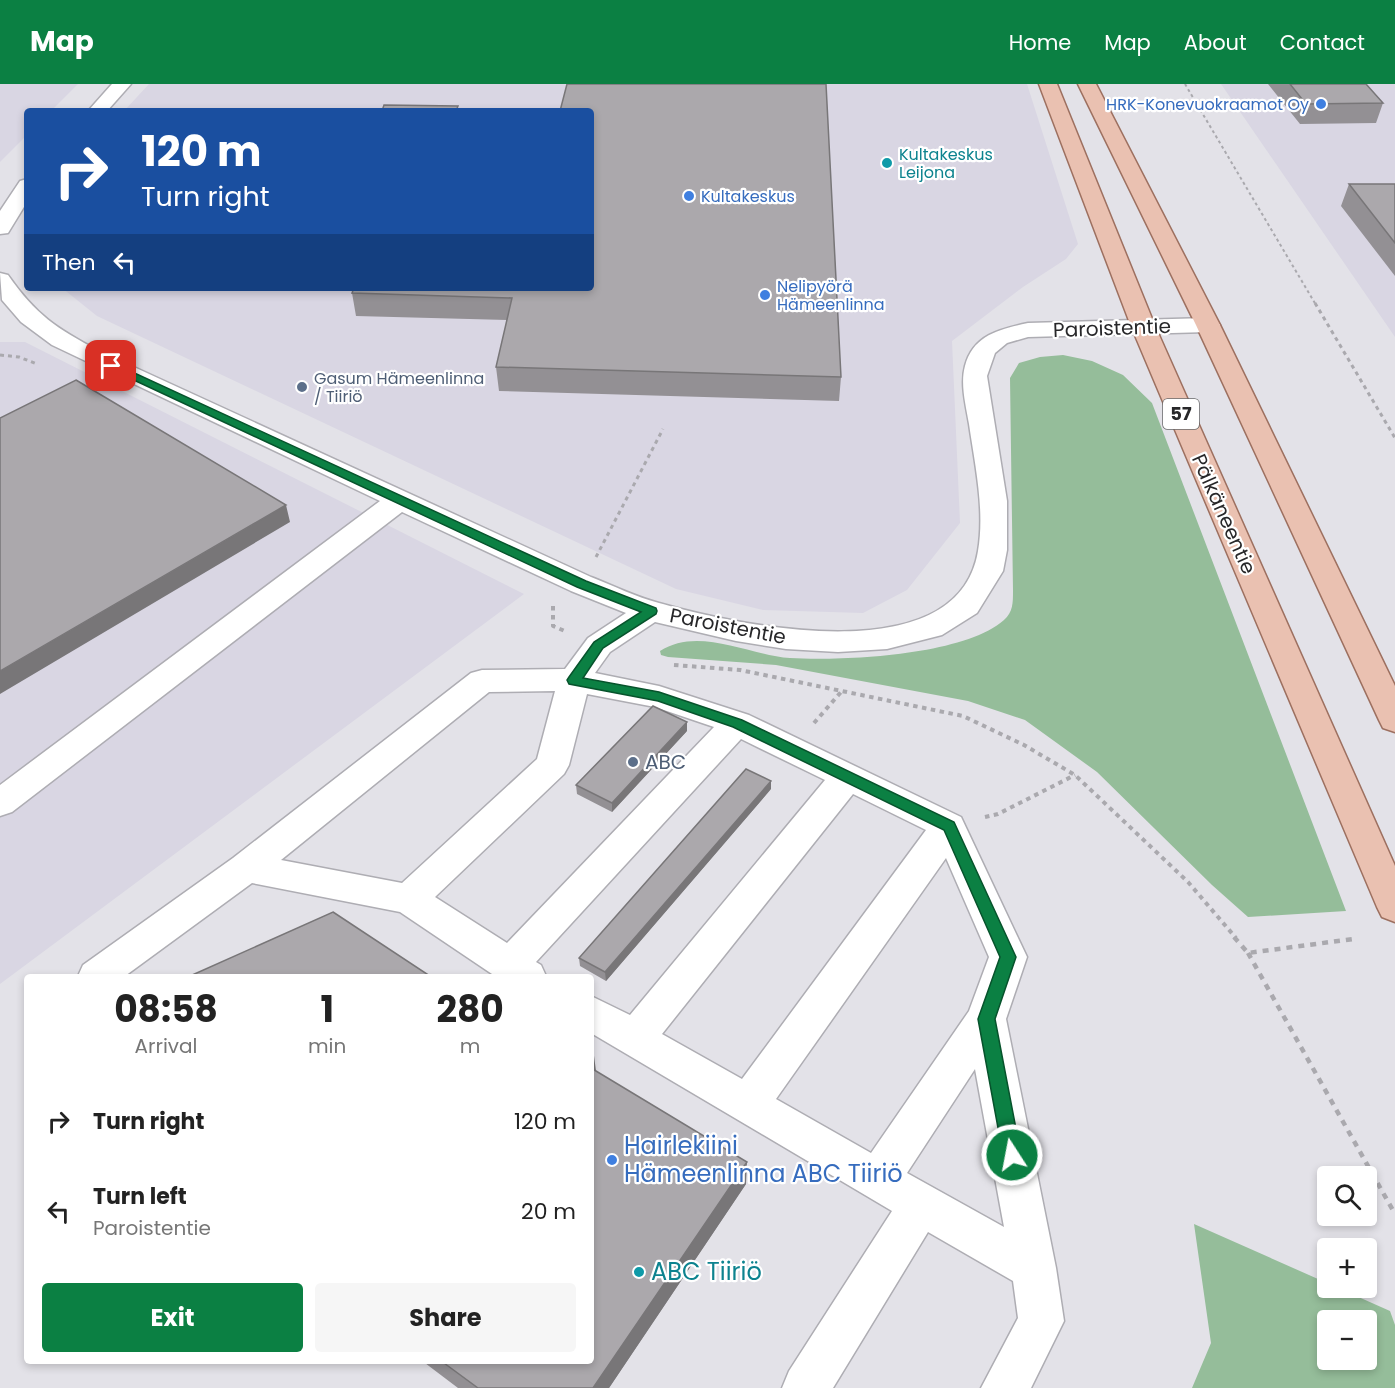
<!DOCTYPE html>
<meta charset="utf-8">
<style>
body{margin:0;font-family:Poppins,sans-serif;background:#f6f6f6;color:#222;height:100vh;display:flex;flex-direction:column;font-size:22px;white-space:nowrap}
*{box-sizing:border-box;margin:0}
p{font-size:20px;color:#767676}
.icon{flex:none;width:33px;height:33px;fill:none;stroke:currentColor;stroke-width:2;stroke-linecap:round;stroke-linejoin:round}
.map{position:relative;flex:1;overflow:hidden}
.side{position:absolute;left:24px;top:890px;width:570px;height:390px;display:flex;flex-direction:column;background:#fff;border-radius:6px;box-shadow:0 3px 9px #0003}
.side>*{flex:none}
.guide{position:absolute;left:24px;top:24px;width:570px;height:183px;border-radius:6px;box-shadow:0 3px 9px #0003;background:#1a4fa0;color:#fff;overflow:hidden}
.tools{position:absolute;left:1317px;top:1082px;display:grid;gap:12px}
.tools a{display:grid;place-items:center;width:60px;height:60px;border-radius:6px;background:#fff;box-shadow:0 3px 9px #0003;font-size:30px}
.pin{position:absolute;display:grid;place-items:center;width:51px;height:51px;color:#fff;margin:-26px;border-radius:12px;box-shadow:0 3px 9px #0006}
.me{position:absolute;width:66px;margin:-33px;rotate:349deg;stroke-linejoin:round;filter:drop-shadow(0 0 4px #0008)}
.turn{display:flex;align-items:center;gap:21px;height:126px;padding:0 18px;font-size:27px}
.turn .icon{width:78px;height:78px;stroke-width:2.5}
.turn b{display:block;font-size:42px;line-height:51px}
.then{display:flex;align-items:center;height:57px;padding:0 18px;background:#0003;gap:12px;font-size:22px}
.eta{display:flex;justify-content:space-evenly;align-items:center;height:102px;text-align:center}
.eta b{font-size:36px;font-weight:700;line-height:42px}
.button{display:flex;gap:12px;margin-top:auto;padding:12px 18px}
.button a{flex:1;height:69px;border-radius:6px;background:#0b8043;color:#fff;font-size:24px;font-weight:700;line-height:69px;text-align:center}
.button a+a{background:#f6f6f6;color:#222}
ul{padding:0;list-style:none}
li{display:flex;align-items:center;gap:18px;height:90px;padding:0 18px}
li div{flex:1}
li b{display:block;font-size:22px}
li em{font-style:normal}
header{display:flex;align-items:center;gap:36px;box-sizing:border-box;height:84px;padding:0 30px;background:#0b8043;color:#fff}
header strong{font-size:28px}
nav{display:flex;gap:33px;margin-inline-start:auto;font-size:21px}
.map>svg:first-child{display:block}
</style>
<header>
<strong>Map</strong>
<nav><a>Home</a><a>Map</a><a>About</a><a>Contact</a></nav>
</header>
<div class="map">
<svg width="1395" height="1304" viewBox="0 0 1395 1304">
<rect width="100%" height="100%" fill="#e3e2e8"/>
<path fill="#d9d6e3" d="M0 0H78L51 27H27V51L0 78Z
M149 0H1027L1078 160 1066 175 1023 203 952 257 960 439 907 506 863 529 763 526 676 505 97 232 62 204H591V27H124Z
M1221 0H1395V253Z
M0 258H25L524 510 0 900Z"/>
<path fill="#95bd9a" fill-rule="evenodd" d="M1063 271 1092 277 1123 291 1152 319 1346 827 1248 833 1212 801 1097 688 1025 636 968 617 776 581 668 573 661 571 660 567C698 542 749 571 790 574 842 577 963 572 1004 536 1013 528 1013 519 1013 507L1010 294 1019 279 1040 273Z
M1194 1140 1327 1199 1328 1203H1336L1390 1227 1395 1241V1304H1192L1211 1259ZM1328 1236H1366V1275H1328Z"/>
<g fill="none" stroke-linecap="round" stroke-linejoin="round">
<defs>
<path id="minor" d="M112 0H131L107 27H88Z
M27 95V118L8 149 0 150V127L20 97Z
M0 189 8 191C36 231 56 244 99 267L591 493C614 502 636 513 659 519 740 542 958 589 978 467 985 426 975 381 969 340 966 322 960 300 965 282 973 251 1000 245 1028 239L1208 234 1216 236 1220 241 1216 246 1208 248 1028 253 1007 259 995 269 987 292 1007 417V466L1003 487 977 529 942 551 887 565 838 568 786 565 736 557 655 538 610 568 595 589 659 602 749 631 961 733 1027 873 1006 935 1056 1184 1064 1237 1031 1304H981L1018 1234 1013 1197 928 1148 833 1304H782L789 1287 892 1127 591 949V912L630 931 825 696 741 655 536 878 541 881 546 892H495L400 828 252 799 125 892H78L83 881 233 774 471 589 482 586 565 585 588 554 626 529 571 507 402 428 12 728 0 732V701L380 417 52 261 21 238 2 216ZM555 607 537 675 402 799 281 776 489 608ZM587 610 655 623 714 643 507 859 435 813 564 690 569 681ZM853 710 926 746 742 995 662 950ZM946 774 989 873 969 927 871 1069 776 1015ZM975 985 1004 1143 907 1089Z"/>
<path id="major" d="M1039 0H1057L1155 242 1395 782V838L1382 833 1377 823 1131 242Z
M1078 0H1096L1220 241 1395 602V648L1383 644 1379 636 1196 241Z"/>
</defs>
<use href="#minor" stroke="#aeadb3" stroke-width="3"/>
<use href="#major" stroke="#9d7060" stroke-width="3"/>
<path stroke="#aaa9ae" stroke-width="2" stroke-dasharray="3 3" stroke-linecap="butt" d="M1185 0 1316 221"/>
<path stroke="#aaa9ae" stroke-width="3" stroke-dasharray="4 4" stroke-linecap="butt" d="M1315 219 1395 354
M0 271 19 273 37 280
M596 473 663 345"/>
<path stroke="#aaa9ae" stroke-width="4" stroke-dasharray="4.5 4.5" stroke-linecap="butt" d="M553 522V542L567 548
M674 581 740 586 963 632 1024 661 1075 691 1188 798 1236 854
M814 639 841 608
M985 733 998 730 1075 691"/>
<path stroke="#aaa9ae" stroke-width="4.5" stroke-dasharray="6 6" stroke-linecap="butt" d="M1234 853 1248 869 1353 855
M1248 869 1395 1130"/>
<use href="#minor" fill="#fff" fill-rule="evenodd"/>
<use href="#major" fill="#eac1b1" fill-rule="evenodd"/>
</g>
<path fill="#939094" d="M1268 0H1366L1383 19 1376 39 1300 40Z
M1349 100H1395V192L1341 122Z
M591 204 841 293 839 317 499 307 496 283 507 236 356 232 352 209Z
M687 647 612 728 577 710 576 701Z
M771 705 606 897 580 882 579 874Z
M596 987 746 1100 609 1304H458L421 1276H591Z"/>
<path fill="#787678" d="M286 421 290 438 0 610V587Z
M687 638V647L612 728V719Z
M771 697V705L606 897 605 888Z
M593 964 596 987 591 992V979Z
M747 1078 746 1100 609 1304H593Z"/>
<path fill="#aba8ac" stroke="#787678" stroke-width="1.5" d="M567 0H826L841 293 496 283 512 214 352 209 354 204H591V27H560Z
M1290 0H1366L1383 19 1306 20Z
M384 21 458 22 456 27H382Z
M1349 100H1395V159Z
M76 296 286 421 0 587V334Z
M653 622 687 638 612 719 576 701Z
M746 685 771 697 605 888 579 874Z
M333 828 430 892H190Z
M591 958 593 964 591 979Z
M591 984 747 1078 593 1304H478L440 1276H591Z"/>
<path fill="#0b8043" stroke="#07532c" stroke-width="1.5" d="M108 280H115L586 497 656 524 657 527 656 530 603 564 583 594 659 608 742 636 954 738 1016 873 995 935 1021 1071 1018 1077 1012 1079 1006 1077 1003 1071 978 935 1000 873 944 746 733 643 658 617 569 600 567 596 569 593 594 558 641 528 577 503 108 284Z"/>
<g fill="#3f7fe0" stroke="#fff" stroke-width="2">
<circle cx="1321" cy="20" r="6"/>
<circle cx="689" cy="112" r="6"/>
<circle cx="765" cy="211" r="6"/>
<circle cx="612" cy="1076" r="6"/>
</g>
<g fill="#0f9aa8" stroke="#fff" stroke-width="2">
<circle cx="887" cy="79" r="6"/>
<circle cx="639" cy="1188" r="6"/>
</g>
<g fill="#5c6f8a" stroke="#fff" stroke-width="2">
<circle cx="302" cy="303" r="6"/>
<circle cx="633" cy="678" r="6"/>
</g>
<g text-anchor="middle" stroke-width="4.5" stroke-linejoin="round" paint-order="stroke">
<g font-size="16" fill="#366cbe" stroke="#fff" text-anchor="start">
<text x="1309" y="26" text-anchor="end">HRK-Konevuokraamot Oy</text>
<text x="701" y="118">Kultakeskus</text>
<text x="777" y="208">Nelipyörä<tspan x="777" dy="18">Hämeenlinna</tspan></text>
</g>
<g font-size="16" fill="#0d838f" stroke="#fff" text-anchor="start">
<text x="899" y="76">Kultakeskus<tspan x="899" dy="18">Leijona</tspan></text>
</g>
<g font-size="16" fill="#4e5e75" stroke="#fff" text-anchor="start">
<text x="314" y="300">Gasum Hämeenlinna<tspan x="314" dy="18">/ Tiiriö</tspan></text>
</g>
<rect fill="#fff" stroke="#686869" stroke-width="1.5" x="1163" y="315" width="36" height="30" rx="4.5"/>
<g font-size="18" font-weight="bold" fill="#272729">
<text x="1181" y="336">57</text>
</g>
<g font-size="20" fill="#272729" stroke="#fff">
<text transform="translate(1112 244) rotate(-2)" y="7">Paroistentie</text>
<text transform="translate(1224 430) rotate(66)" y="7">Pälkäneentie</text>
<text transform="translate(728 542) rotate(11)" y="7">Paroistentie</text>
</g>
<g font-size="20" fill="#4e5e75" stroke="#fff" text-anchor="start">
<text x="645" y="685">ABC</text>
</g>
<g font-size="24" fill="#366cbe" stroke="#fff" text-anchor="start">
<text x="624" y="1070">Hairlekiini<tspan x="624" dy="28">Hämeenlinna ABC Tiiriö</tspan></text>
</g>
<g font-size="24" fill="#0d838f" stroke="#fff" text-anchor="start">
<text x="651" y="1196">ABC Tiiriö</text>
</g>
</g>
</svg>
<div class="tools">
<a><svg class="icon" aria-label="search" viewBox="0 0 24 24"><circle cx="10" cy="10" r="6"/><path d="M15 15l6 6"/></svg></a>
<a>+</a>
<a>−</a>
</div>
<div class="pin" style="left:111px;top:282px;background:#d93025"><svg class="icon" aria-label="arrive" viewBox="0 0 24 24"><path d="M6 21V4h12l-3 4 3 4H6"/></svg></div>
<svg class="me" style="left:1012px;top:1071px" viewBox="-20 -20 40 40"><circle r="17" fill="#0b8043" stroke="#fff" stroke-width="3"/><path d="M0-11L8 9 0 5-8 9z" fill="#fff"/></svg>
<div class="guide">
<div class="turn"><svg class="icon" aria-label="right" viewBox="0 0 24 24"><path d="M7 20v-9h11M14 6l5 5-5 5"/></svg><div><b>120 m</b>Turn right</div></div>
<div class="then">Then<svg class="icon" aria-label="left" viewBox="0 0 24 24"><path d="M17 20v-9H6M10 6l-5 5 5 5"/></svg></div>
</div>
<section class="side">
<div class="eta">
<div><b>08:58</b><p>Arrival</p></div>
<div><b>1</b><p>min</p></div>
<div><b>280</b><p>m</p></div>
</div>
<ul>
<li><svg class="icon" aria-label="right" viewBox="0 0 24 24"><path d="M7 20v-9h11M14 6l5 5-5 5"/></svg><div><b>Turn right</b></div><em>120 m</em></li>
<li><svg class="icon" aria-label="left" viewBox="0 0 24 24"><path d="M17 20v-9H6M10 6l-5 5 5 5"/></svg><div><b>Turn left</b><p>Paroistentie</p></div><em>20 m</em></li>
</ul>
<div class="button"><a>Exit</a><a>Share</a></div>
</section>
</div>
